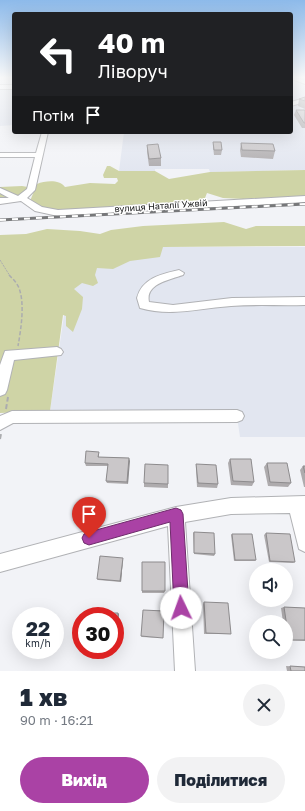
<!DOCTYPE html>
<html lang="uk">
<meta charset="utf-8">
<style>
body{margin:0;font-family:"Golos Text",sans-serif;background:#f2f2f3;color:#1f2937;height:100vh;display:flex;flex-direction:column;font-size:15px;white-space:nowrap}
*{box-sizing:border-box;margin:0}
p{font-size:13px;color:#747a83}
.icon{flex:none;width:22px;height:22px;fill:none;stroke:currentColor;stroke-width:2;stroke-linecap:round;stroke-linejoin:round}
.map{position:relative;height:671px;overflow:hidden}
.drawer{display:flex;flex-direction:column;background:#fff;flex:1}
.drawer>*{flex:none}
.guide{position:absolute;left:12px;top:12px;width:281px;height:122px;border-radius:4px;box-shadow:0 4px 16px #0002;background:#202124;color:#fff;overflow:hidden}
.buttons{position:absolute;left:249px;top:563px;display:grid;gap:8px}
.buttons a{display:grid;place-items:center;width:44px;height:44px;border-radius:50%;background:#fff;box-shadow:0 4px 16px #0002;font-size:20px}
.speed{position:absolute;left:12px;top:607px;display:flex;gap:8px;font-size:20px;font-weight:700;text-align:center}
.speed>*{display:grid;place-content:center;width:52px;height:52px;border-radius:50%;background:#fff;box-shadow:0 4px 16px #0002;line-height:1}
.speed small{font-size:10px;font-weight:400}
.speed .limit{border:6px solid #d22;background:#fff;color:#111}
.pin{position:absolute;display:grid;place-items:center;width:34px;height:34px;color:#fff;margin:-41px -17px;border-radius:50% 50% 50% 0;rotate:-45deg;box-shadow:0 0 4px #0007}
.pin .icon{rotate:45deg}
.me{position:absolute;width:44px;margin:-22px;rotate:357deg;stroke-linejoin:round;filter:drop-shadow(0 0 3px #0008)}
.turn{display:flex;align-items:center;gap:14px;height:84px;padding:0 20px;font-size:18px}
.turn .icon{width:52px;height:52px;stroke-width:2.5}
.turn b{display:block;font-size:28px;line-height:34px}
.then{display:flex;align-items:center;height:38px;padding:0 20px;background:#0003;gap:8px;font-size:15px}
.round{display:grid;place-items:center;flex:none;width:42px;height:42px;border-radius:21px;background:#f2f2f3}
.summary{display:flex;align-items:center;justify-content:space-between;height:68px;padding:0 20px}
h1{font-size:24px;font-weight:800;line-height:30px}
.action{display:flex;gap:8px;margin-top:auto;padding:8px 20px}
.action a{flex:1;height:46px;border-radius:24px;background:#aa42a5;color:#fff;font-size:16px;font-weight:800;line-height:46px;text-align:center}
.action a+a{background:#f2f2f3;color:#1f2937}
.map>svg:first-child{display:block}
</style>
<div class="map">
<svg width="305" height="671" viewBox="0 0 305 671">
<rect width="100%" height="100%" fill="#f2f3f7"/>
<path fill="#e2e6f0" d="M291 80 305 86V170L210 172 209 169H155V171H119L124 132H291Z
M14 88V125L0 126V89Z
M74 247H305V437H240L236 410 50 411Z"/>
<path fill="#cfd4a6" d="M107 166H110L119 171H155L169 179 210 172 305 170V196L243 199 223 198 207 193 205 198 194 202 62 210 44 209 30 201 37 184C45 181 59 179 65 187L90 183 115 184 118 181 117 178H104L103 175Z
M22 186 28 187 24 194 0 199V187Z
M224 222 246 229 256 226H305V246L163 247 160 257 130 261 113 269 97 268 95 275 98 283 93 286 82 283 74 289 83 297 82 309 73 332 66 326V316L63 315 50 411 0 413V235L26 234 47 229 80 231 100 234 111 230 143 226Z"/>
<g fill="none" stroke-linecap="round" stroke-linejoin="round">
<defs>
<path id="minor" d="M291 78 305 80V84L292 79Z
M0 85H14V89H0Z
M305 98V102L291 106V102Z
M42 132H48L35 190 27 198 42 207 58 210 305 196V202L58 216 35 211 21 201 0 204V198H9L0 193V188L18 196 27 189 35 157H0V153H36Z
M179 270 184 273 183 275C169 280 145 284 149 302L173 305 232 298 305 297V305C280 306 256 304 231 306 200 308 171 317 140 308L137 298C142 278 162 274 179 270Z
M57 347 61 349 63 352 61 355 14 360 7 390 5 394 0 396V365L5 351Z
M237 410 242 412 244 416 242 420 237 422 13 423 0 430V416L12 411Z
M305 496V552L299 549 290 513 231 514 185 522 195 671H175L168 526 0 572V554L176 507 231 498Z"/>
</defs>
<use href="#minor" stroke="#b1b2b5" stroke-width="2"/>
<path stroke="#abacaf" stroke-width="1" stroke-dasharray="2 1" stroke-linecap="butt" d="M0 260 10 276"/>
<path stroke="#abacaf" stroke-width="1.5" stroke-dasharray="4 2" stroke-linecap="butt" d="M9 275C13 279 17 283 19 288 25 304 21 329 18 346"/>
<path stroke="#abacaf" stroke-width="2" stroke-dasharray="5 2.5" stroke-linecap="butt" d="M6 409 8 397
M0 439 1 434"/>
<use href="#minor" fill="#fff" fill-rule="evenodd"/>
<defs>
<path id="rail" d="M0 220 305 204"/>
</defs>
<use href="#rail" stroke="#77787a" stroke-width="3"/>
<use href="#rail" stroke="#fff" stroke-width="2" stroke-dasharray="6" stroke-linecap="butt"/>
</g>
<path fill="#aeabad" d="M305 97V109L298 106 299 99Z
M296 110H305V128H302L294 115Z
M213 142 222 150 221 155H214L213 147Z
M241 143 275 151 273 159 241 157 240 150Z
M147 145 161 158V166H149L147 152Z
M99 452V457L129 458 128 484 107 483 106 481 108 466H86L85 463Z
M230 459 254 482 252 486 231 485 228 463Z
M267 463 291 483 288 487 268 486 264 467Z
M196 464 218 484 217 488 197 487 196 469Z
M303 466H305V487H304L300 470Z
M144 483 168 484V488L144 487Z
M194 532 215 554 214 556 194 554 193 533Z
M266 533 295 562 293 563 269 562 264 535Z
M232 534 256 560 255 561H234L231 535Z
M123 559 121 582 98 580 97 579Z
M142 591H165L164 593H142Z
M204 602 231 634H204L203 604Z
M284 607 305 608V641L286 640V622H283L281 608Z
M141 636 163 638 142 637Z
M286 666 305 667V671H287Z"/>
<path fill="#8d8b8d" d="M129 458 130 461 128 484 127 482Z
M123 558V559L121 582 120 581Z
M118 613 119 614 117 648 116 647Z"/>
<path fill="#cac7c9" stroke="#8d8b8d" d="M305 97V101L299 99Z
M296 110H305V123H304Z
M213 142H221L222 150H214Z
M241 143 273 144 275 151 242 150Z
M158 144 161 158 149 159 147 145Z
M86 451 99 452 98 457 129 458 127 482 106 481 108 464 85 463Z
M230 459H251L254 482 233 481Z
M267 463H287L291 483 270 482Z
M145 464 168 465V484L144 483Z
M196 464 216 465 218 484 198 483Z
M303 466H305V473Z
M194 532 214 533 215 554 194 553Z
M266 533 290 534 295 562 270 561Z
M232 534H252L256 560H235Z
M100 556 123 558 120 581 97 579Z
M142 562H165V591H142Z
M204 602 228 603 231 634 206 633Z
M284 607 305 608V640H289Z
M143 610 164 611 163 638 141 636Z
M89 613H118L116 647H115V616H89Z
M290 666 305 667V671H291Z"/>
<linearGradient id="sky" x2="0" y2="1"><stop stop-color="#8dbaea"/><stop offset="0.45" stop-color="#f9fafb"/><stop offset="1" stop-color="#f9fafb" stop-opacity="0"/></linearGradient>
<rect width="305" height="172" fill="url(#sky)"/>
<path fill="#aa42a5" stroke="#6e2b6b" d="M176 508 181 510 183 514 189 608 187 614 181 616 176 614 174 608 170 522 89 545 84 543 82 538 84 534 89 532Z"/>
<g text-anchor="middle" stroke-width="3" stroke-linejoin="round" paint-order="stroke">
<g font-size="9" fill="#151617" stroke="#fff">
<text transform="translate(161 206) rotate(-4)" y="3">вулиця Наталії Ужвій</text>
</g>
</g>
</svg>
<div class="buttons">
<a><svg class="icon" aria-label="sound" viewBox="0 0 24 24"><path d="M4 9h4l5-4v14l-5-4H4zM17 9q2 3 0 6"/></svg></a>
<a><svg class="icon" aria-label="search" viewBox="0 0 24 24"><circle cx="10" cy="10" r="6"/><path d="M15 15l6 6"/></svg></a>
</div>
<div class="speed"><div>22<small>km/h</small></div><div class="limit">30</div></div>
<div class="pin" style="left:89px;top:538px;background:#d93025"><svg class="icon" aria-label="arrive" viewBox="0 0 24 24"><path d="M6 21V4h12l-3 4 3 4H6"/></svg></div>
<svg class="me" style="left:181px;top:608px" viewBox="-20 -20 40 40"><circle r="19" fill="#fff"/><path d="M0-13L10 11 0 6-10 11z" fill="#aa42a5"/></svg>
<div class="guide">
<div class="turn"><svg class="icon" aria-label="left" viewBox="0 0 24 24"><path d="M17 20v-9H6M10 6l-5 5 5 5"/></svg><div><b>40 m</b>Ліворуч</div></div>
<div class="then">Потім<svg class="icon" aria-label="arrive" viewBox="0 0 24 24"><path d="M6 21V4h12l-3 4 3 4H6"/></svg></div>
</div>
</div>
<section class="drawer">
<div class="summary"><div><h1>1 хв</h1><p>90 m · 16:21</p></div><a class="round"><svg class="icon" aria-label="close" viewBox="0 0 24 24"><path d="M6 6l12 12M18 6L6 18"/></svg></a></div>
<div class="action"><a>Вихід</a><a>Поділитися</a></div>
</section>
